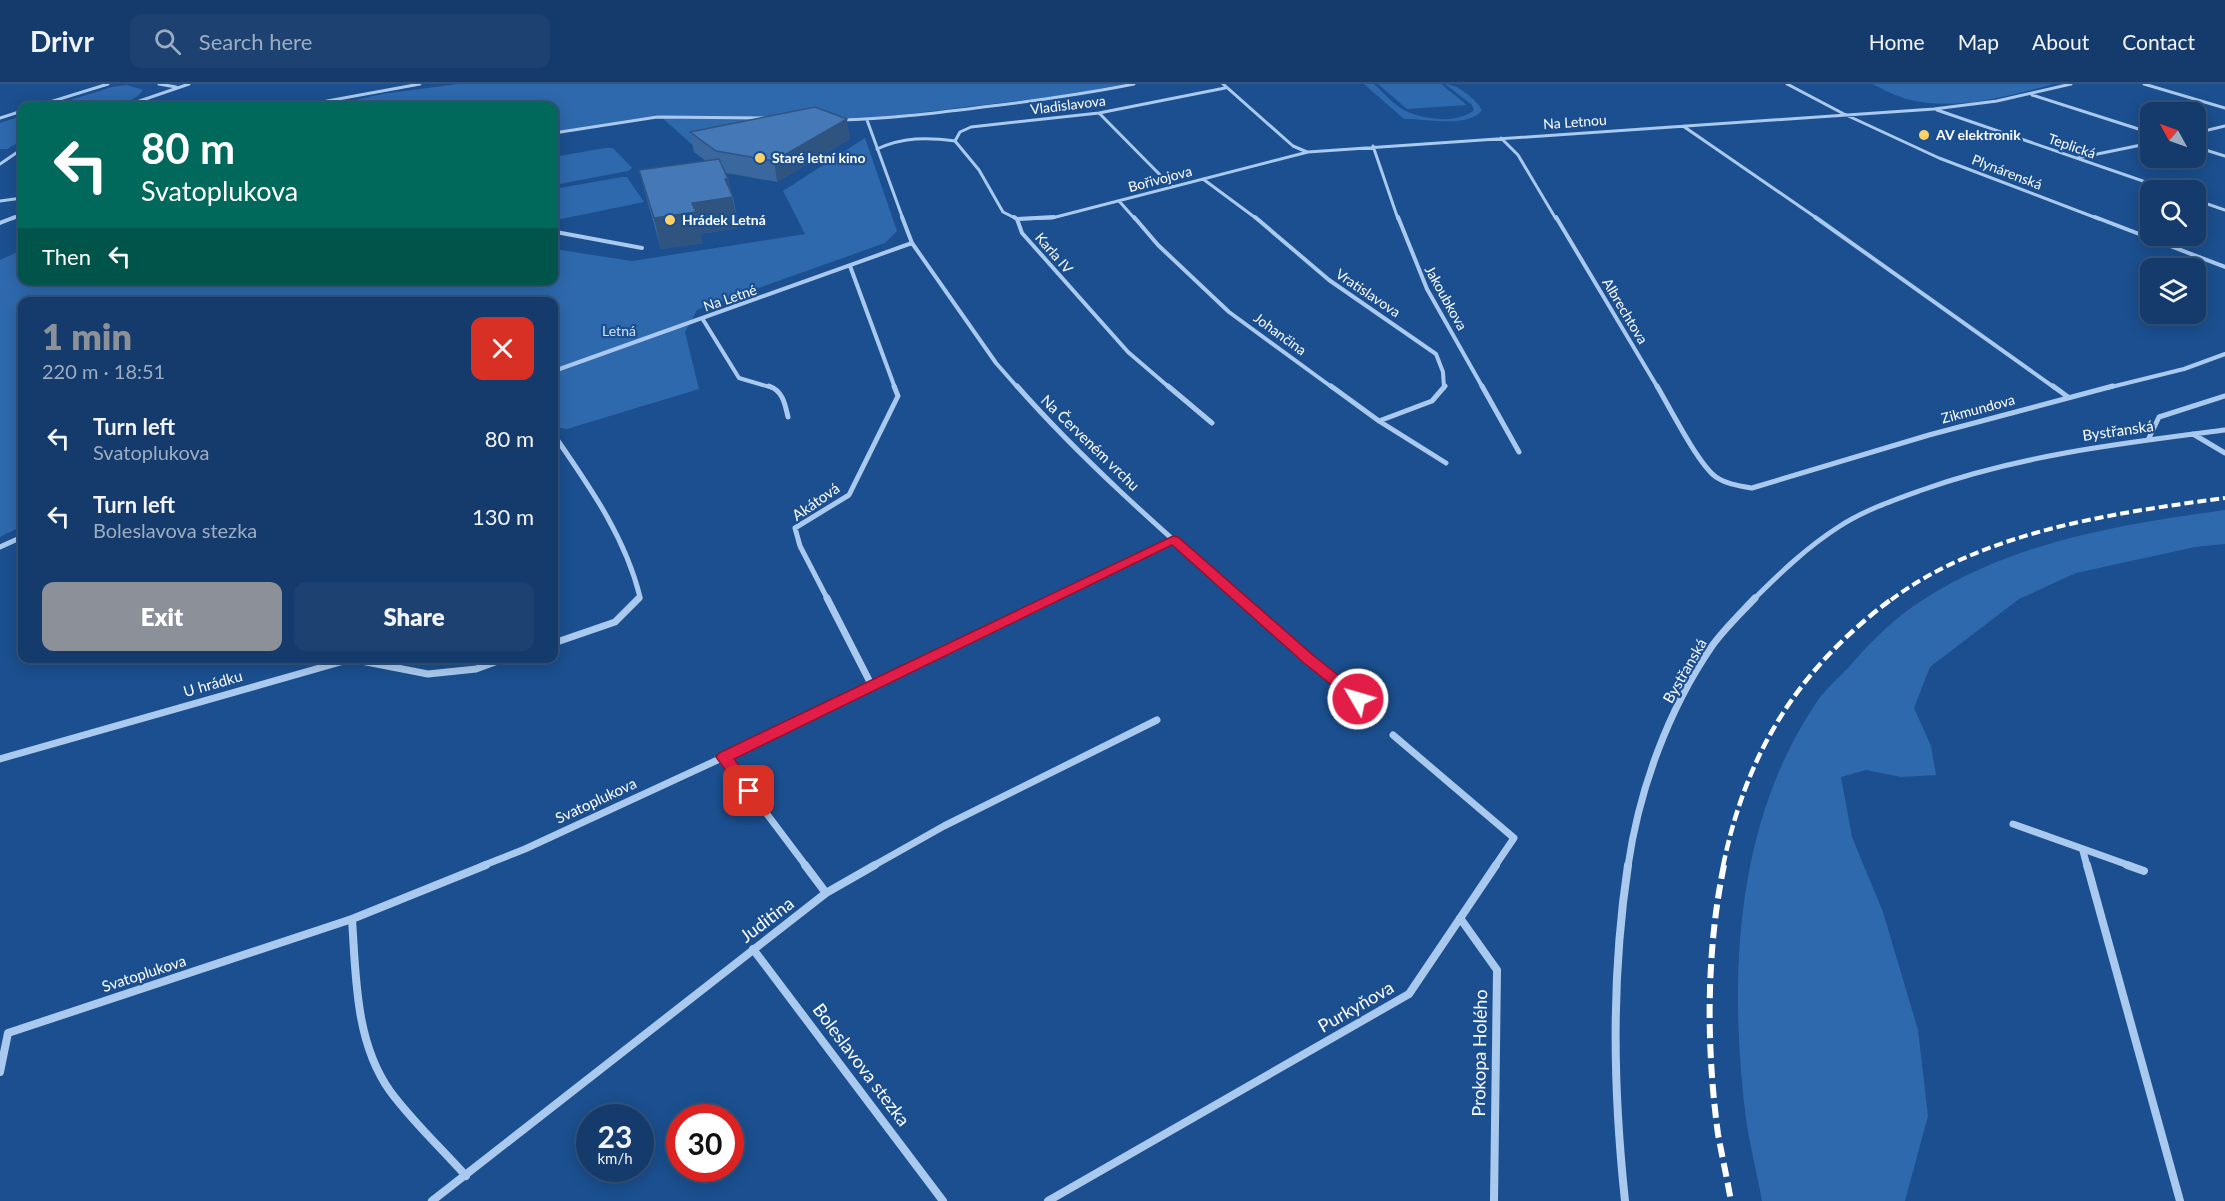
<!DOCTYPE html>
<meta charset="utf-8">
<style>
body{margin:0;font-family:Lato,sans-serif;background:#1d4271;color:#f1f3f6;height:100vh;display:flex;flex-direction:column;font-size:22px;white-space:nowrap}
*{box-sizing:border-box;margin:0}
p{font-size:20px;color:#9dadc1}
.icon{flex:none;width:33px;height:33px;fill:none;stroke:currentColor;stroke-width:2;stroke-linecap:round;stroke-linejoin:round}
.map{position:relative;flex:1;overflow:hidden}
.panel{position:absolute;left:18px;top:213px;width:540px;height:366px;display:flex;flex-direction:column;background:#143b6b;border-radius:12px;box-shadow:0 3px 15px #0003,0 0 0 2px #33557e}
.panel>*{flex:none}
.hud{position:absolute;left:18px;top:18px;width:540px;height:183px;border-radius:12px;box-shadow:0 3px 15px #0003,0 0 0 2px #33557e;background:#00695c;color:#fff;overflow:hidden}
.needle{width:39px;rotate:310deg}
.tools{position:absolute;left:2140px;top:18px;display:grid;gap:12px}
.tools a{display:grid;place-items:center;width:66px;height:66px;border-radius:12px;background:#143b6b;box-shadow:0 3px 15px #0003,0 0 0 2px #33557e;font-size:30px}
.speed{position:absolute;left:576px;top:1020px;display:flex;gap:12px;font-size:30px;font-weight:700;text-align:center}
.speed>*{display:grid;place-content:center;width:78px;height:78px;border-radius:50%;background:#143b6b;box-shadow:0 3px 15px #0003,0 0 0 2px #33557e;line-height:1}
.speed small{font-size:15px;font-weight:400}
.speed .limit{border:9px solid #d22;background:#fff;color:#111}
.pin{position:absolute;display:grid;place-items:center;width:51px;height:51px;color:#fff;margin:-26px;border-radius:12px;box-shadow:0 3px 9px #0006}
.me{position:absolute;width:66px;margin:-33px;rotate:308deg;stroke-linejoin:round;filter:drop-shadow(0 0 4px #0008)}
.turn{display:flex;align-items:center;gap:21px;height:126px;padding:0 24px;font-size:27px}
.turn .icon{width:78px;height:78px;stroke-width:2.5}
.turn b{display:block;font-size:42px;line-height:51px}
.then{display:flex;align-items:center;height:57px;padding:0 24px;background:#0003;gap:12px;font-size:22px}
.round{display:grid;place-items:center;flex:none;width:63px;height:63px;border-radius:12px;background:#1d4271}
.headline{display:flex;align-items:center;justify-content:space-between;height:102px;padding:0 24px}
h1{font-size:36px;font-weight:800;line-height:45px;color:#8c9099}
.primary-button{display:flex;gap:12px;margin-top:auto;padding:12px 24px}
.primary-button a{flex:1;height:69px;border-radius:12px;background:#8c9099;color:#fff;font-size:24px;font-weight:800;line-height:69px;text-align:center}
.primary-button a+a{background:#1d4271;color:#f1f3f6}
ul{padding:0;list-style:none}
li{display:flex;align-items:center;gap:18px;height:78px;padding:0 24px}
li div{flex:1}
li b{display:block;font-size:22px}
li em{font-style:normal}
header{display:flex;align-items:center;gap:36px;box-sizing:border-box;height:84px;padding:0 30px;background:#143b6b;border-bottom:2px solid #33557e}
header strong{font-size:28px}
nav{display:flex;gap:33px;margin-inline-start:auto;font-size:21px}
.search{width:420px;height:54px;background:#1d4271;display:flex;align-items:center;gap:15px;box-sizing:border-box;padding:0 21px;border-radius:12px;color:#9dadc1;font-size:22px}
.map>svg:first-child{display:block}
</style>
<header>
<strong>Drivr</strong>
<div class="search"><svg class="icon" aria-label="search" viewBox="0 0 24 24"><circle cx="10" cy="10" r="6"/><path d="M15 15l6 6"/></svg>Search here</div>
<nav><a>Home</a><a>Map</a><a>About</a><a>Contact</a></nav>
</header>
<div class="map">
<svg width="2225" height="1117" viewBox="0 0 2225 1117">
<rect width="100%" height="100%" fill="#1b4f8f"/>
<path fill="#2e69ad" d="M458 0H1124L1074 10 825 40 697 65 659 31 554 48V22H329L382 10Z
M1364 0H1374C1384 9 1394 21 1406 27 1424 36 1458 40 1474 26L1472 21 1445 0C1457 0 1476 15 1482 26 1469 45 1422 34 1404 35Z
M1378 0H1441L1467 21 1407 25Z
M1872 0H2054C2009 12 1957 27 1911 16 1897 13 1885 6 1872 0Z
M127 1 143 6C129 28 75 23 51 22L112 3Z
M22 32V56L7 65H0V39Z
M865 54 897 147 885 159 697 226 685 248 699 305 567 345 554 343V218H22V442L0 453V176L22 166V196H554V165L632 177 805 150 783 107Z
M605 64H613L632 84 628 87 554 101V73Z
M622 93H627L644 118 561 135 556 134 554 130V105Z
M2225 426V460L2195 463 2076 489 2019 515 1930 583 1914 624 1931 662 1936 691 1901 693 1866 686 1841 693 1852 753 1883 828 1918 946 1928 1032 1905 1117H1762C1757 1090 1750 1062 1746 1035 1728 892 1735 733 1821 612 1829 602 1839 593 1848 584 1872 556 1897 531 1929 512 2018 457 2123 440 2225 426Z"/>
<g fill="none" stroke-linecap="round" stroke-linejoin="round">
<path stroke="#a9c9ee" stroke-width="3" d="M159 0 176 3
M1223 0 1293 62 1307 68
M1787 0 1844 30 1939 74 2099 135
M2144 0 2225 24
M2032 11 2151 49
M37 22 108 0
M125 22 189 0
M300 22 420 0
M1937 26 2169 106
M1099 29 1172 103
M0 34 22 27
M840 36C888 35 935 29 983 23 1034 17 1084 10 1134 0
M867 36 903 135
M1683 42 1818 135
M554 49 657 33 764 34
M2196 49 2225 42
M1501 54 1518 71 1556 135
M955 57 960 48 971 43 1099 29 1225 4
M1373 62 1398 135
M2196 63 2225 72
M877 65C903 53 927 53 955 57L979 86 1003 128 1017 135
M2078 74 2151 59
M0 80 22 65
M1203 95 1257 135
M2196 116 2225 126
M0 117 22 114
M1119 117 1135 135
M11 135 22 131
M1019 135 1052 134 1308 68 1934 25 1997 17 2071 0"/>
<path stroke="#a9c9ee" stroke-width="4" d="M902 133 912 159 996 279 1018 304
M1014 133 1017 135 1022 149 1128 268 1170 304
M1134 133 1158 161 1229 228 1333 304
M1255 133 1329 196 1436 270 1443 288 1444 304
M1398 133 1427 205 1483 304
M1556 133 1658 304
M1815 133 2055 304
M2095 133 2225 183
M1017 135 1054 133
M0 139 15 133
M554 144 556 148 642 164
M850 182 895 304
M702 234 739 294 773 304
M554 287 912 159
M2107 304 2184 285 2225 270"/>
<path stroke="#a9c9ee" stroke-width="5" d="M769 302C783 307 785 320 788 333
M1017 302C1085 379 1164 448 1241 516
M1168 302 1212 339
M1331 302 1379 337 1446 379
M1482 302 1519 368
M1657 302C1670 324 1698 380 1716 393 1726 400 1740 402 1752 404L1929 351 2113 302
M2053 302 2068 313
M1379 337 1432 317 1445 302
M2193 350 2225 369
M554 351C589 402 625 452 640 513L637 516
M2148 356 2159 333 2225 312
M0 463 22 453
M828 516 800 462 795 444 849 411 898 312 894 302
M1049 516 1173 456
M1753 516C1780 489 1807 463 1840 442 1865 426 1894 416 1922 406 2020 371 2123 359 2225 346"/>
<path stroke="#a9c9ee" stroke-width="7" d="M827 514 872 602
M1240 514 1358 615
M554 559 615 538 639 514
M1393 651 1514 754 1495 782
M724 673 806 782
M0 675 351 575 428 590 476 585 506 574
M2013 740 2131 782
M2083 767 2087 782
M482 782 525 765 724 673 1052 514
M873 782 944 742 1157 636
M1628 782C1639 706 1668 626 1712 562 1724 545 1740 530 1755 514"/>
<path stroke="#a9c9ee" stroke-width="8" d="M805 781 826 809
M2087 781 2180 1117
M2127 781 2144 787
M1460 834 1497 886 1494 1117
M352 835C356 892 355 958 390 1007 412 1037 441 1064 466 1092
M753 865 943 1117
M0 988 8 949 352 835 486 781
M432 1117 826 809 875 781
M1048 1117 1409 910 1496 781
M1625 1117C1613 1004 1611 894 1628 781"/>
<path stroke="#fff" stroke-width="4" stroke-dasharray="9 4" stroke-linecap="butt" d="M1891 516C1983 447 2114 429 2225 414"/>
<path stroke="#fff" stroke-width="4.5" stroke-dasharray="11 4.5" stroke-linecap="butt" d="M1723 782C1747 667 1798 585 1893 514"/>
<path stroke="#fff" stroke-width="6" stroke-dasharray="14 6" stroke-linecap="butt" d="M1724 781C1706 868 1706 962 1718 1050 1722 1072 1727 1094 1731 1117"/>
</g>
<path fill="#3a679d" d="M690 48 850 55 777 98 726 89 733 113 739 144 700 150 703 159 661 165 647 116 639 86 706 77 694 68Z"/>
<path fill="#305480" d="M847 35 850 55 777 98 774 77Z
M725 95H728L739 144 700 150 703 159 661 165 654 134Z"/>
<path fill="#4478b7" stroke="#305480" stroke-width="1.5" d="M815 23 847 35 774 77 716 67 690 48Z
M719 75 728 95H725L733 113 692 119 696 128 654 134 639 86Z"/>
<path fill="#e11d48" stroke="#92132f" stroke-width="1.5" d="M1173 452 1178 453 1314 572 1363 611 1365 615 1363 618H1353L1304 579 1172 461 734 675 755 703 757 707 755 711H744L716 673 719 669Z"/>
<g fill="#ffd166" stroke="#1b4f8f" stroke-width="2">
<circle cx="1924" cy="51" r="6"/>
<circle cx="760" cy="74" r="6"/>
<circle cx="670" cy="136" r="6"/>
</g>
<g text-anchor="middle" stroke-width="4.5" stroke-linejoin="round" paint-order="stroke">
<g font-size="14" fill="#fff" stroke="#1b4f8f">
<text transform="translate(1068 21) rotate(-7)" y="5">Vladislavova</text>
<text transform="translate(1575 38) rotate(-4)" y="5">Na Letnou</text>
<text transform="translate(2072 62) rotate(19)" y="5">Teplická</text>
<text transform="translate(2007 88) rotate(21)" y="5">Plynárenská</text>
<text transform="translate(1160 95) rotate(-15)" y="5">Bořivojova</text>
<text transform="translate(1054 169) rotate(49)" y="5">Karla IV</text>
<text transform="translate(1368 209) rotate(34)" y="5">Vratislavova</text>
<text transform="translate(730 214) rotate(-19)" y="5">Na Letné</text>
<text transform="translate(1446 214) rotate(61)" y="5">Jakoubkova</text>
<text transform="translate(1625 227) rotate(59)" y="5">Albrechtova</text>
<text transform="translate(1280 250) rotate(36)" y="5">Johančina</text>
<text transform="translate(1978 325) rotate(-15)" y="5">Zikmundova</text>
</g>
<g font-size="14" font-weight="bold" fill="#fff" stroke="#1b4f8f" text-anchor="start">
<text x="1936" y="56">AV elektronik</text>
<text x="772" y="79">Staré letní kino</text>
<text x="682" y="141">Hrádek Letná</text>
</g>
<g font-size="14" fill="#cfe3fa" stroke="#1b4f8f">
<text x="619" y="252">Letná</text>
</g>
<g font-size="15" fill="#fff" stroke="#1b4f8f">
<text transform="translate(2118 347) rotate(-8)" y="5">Bystřanská</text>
<text transform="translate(1090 359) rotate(44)" y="5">Na Červeném vrchu</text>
<text transform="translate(816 418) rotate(-35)" y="5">Akátová</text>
<text transform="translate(1685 587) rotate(-60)" y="5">Bystřanská</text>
<text transform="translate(213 600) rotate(-16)" y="5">U hrádku</text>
<text transform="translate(596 717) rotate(-25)" y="5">Svatoplukova</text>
<text transform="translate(144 890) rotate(-18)" y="5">Svatoplukova</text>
</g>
<g font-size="18" fill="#fff" stroke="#1b4f8f">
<text transform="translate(767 836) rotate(-37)" y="6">Juditina</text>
<text transform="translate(1356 923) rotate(-30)" y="6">Purkyňova</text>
<text transform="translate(1480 969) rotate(-89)" y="6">Prokopa Holého</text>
<text transform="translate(861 981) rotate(53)" y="6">Boleslavova stezka</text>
</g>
</g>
</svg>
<div class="tools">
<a><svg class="needle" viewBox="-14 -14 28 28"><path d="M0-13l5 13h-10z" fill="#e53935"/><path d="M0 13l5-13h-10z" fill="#9dadc1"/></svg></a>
<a><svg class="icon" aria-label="search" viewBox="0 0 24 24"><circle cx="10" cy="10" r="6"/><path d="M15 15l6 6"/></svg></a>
<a><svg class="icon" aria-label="layers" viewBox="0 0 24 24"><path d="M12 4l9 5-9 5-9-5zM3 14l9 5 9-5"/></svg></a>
</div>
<div class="speed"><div>23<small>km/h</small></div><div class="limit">30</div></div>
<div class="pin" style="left:749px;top:707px;background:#d93025"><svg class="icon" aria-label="arrive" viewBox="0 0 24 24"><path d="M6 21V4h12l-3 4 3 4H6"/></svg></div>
<svg class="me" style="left:1358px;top:615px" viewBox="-20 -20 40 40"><circle r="17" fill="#e11d48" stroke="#fff" stroke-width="3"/><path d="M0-11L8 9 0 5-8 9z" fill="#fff"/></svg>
<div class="hud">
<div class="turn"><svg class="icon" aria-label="left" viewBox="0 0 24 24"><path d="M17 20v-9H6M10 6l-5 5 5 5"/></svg><div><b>80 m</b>Svatoplukova</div></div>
<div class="then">Then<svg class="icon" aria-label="left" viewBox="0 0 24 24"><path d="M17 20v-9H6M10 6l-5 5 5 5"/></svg></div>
</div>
<section class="panel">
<div class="headline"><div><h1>1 min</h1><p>220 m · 18:51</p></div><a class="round" style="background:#d93025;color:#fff"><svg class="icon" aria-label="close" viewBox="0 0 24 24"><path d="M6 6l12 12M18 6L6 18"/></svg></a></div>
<ul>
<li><svg class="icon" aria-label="left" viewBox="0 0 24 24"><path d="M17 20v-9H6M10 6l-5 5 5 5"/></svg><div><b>Turn left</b><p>Svatoplukova</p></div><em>80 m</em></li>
<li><svg class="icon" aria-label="left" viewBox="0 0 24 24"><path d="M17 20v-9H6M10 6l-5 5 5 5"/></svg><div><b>Turn left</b><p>Boleslavova stezka</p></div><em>130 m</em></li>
</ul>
<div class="primary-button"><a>Exit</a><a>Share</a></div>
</section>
</div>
